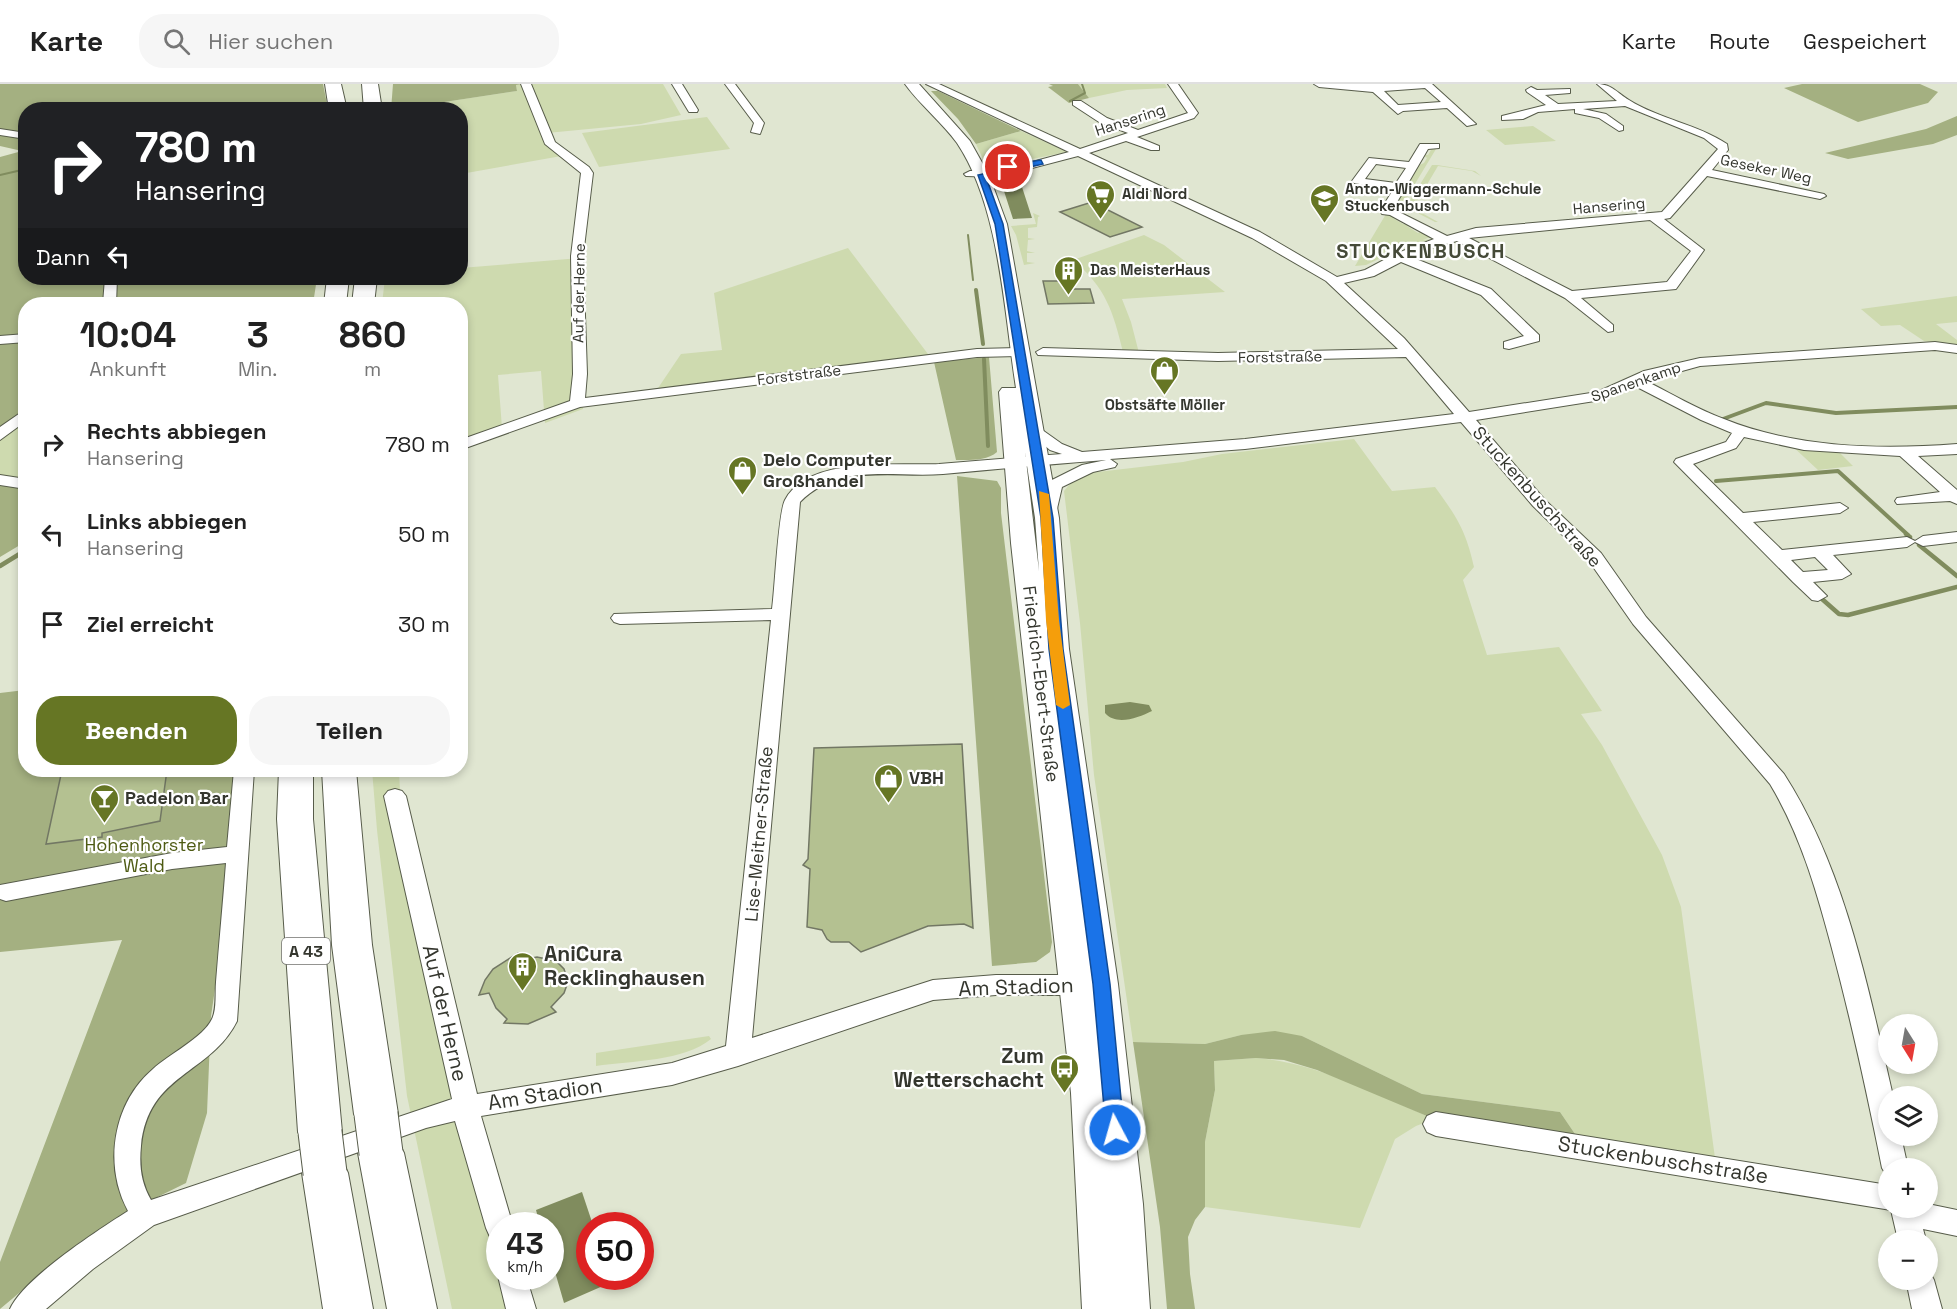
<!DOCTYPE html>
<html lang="de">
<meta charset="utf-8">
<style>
body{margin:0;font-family:"Space Grotesk",sans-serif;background:#f6f6f6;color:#222;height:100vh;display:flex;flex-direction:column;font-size:22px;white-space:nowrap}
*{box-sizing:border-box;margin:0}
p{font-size:20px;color:#767676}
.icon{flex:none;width:33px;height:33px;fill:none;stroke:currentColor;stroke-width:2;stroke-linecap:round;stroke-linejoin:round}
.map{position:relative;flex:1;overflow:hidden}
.side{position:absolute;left:18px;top:213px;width:450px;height:480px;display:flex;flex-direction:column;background:#fff;border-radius:24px;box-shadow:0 3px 9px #0003}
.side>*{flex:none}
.guide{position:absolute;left:18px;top:18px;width:450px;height:183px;border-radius:24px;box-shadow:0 3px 9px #0003;background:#202124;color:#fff;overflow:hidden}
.needle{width:39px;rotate:169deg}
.controls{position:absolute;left:1878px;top:930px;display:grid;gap:12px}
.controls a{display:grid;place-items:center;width:60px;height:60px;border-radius:50%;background:#fff;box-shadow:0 3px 9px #0003;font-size:30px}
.speed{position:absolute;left:486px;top:1128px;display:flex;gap:12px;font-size:30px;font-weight:700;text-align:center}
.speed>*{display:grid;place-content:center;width:78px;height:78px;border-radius:50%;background:#fff;box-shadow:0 3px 9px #0003;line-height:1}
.speed small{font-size:15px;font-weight:400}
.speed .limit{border:9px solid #d22;background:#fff;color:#111}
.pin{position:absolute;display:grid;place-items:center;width:51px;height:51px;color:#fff;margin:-26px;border:3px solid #fff;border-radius:50%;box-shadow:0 2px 6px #0007}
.me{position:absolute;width:66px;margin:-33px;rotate:354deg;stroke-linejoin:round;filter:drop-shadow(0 0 4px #0008)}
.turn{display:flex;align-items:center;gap:21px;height:126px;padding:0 18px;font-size:27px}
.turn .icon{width:78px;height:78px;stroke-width:2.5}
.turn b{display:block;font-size:42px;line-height:51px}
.then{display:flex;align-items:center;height:57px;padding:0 18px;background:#0003;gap:12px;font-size:22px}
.eta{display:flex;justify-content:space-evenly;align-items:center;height:102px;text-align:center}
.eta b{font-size:36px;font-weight:700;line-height:42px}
.action{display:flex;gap:12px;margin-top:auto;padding:12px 18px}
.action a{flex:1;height:69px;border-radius:24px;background:#667624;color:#fff;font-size:24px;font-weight:700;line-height:69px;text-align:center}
.action a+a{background:#f6f6f6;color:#222}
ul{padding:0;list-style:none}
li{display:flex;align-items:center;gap:18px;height:90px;padding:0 18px}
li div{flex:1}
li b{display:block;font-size:22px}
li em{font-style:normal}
header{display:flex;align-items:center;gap:36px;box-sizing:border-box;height:84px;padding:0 30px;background:#fff;border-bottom:2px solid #e0e0e0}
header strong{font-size:28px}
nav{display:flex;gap:33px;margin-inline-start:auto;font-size:21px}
.search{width:420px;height:54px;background:#f6f6f6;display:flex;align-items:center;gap:15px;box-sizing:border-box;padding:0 21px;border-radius:24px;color:#767676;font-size:22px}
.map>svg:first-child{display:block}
</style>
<header>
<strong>Karte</strong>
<div class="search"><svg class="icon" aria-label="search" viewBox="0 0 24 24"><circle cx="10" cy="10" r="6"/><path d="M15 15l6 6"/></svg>Hier suchen</div>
<nav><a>Karte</a><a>Route</a><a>Gespeichert</a></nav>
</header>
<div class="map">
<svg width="1957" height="1225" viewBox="0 0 1957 1225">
<rect width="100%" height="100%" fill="#e0e6d1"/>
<path fill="#cedaaf" d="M522 0H663L681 31 641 40 547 49 567 71 461 90 460 26 419 25 418 22 517 7 516 1Z
M1078 0H1165L1167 4 1127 6 1089 14Z
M707 33 730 65 599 83 582 49Z
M1533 42 1556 57 1505 61 1486 46Z
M1021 47 1067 68 987 84 976 60Z
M1425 65H1436L1401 123 1392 124 1417 82 1424 79 1427 74 1421 70 1428 71 1431 66Z
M1432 81H1437L1475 87 1481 92 1472 87 1438 82 1413 124 1438 138H1435L1406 123Z
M1033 129 1040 132 1038 133 1037 143 1028 144V154L1035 155 1028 156 1027 167 1035 169H1027V178L1035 179 1024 181 1016 151 1011 142 1036 140Z
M1386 130 1397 133 1393 134 1403 140 1412 141 1407 142 1418 149 1424 147 1433 152 1423 156 1432 155 1417 160 1415 158 1366 181 1355 182Z
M1144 151 1164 161 1225 208 1122 215 1131 238 1139 269 1123 268C1113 227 1106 204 1073 176Z
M848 164 934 278 652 313 681 270 722 266 714 209Z
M580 174 583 325 545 339 541 287 498 291 502 344 461 359 460 220H382L385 194H460L461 184Z
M1957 212V238L1936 240 1957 256V262L1924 257 1900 241 1881 242 1861 225Z
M25 333V398L0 394V356Z
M1354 355 1392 407 1435 403C1457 433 1466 447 1474 483L1463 496 1487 571 1559 563 1602 627 1581 630 1602 661 1662 771 1681 823 1715 1074 1575 1050 1560 1028 1422 1010 1302 952 1241 951 1205 960 1133 958 1094 691 1080 539 1064 407 1074 395 1089 389 1183 378 1222 370Z
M1790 360 1839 368 1853 382 1818 386Z
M372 686H399L401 729 483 1038 500 1142V1192L527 1193 536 1225H452L407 1012 377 746Z
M709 952 711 955C685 977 631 977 596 982V969Z
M1256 974C1319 979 1377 1011 1434 1035L1416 1042 1395 1055 1360 1144 1205 1123V1058L1215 1006 1214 977Z"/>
<path fill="#a4b081" d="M0 0H323L328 25 26 26V194H317L313 220H26L25 326 0 348V73L22 67 0 62Z
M393 0H522L516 1 517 7 418 22 419 25 391 26Z
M1049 0H1078L1089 14 1069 19 1048 3 1053 2Z
M1802 0H1920L1938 8 1928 19 1858 38 1784 4Z
M931 7H938L1021 47 976 60 958 35Z
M1957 32V51L1933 60 1848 75 1825 69 1926 45Z
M989 273 997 368C987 377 970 376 956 376L934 278Z
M957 392 997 397 1001 404V429L1052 858 1050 868 1036 878 992 882Z
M0 399 26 403 25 458 0 473Z
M25 606 26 686H239L231 796 211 932 207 1029 186 1099 121 1131 80 1158 0 1225V1178L122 856 0 868V609Z
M1275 947 1302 952 1422 1010 1560 1028 1575 1050 1434 1035 1317 986 1284 976 1256 974 1214 977 1215 1006 1205 1058V1123L1195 1136 1188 1153 1190 1190 1195 1225H1167L1160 1143 1133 958 1205 960 1241 951Z"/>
<path fill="#808c5e" d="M1022 103 1032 134 1013 135 1003 104Z
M1130 618 1149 621 1152 627C1138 634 1116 642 1105 629V621Z
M582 1108 593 1141 590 1142V1192L610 1193 612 1198 564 1219 551 1174 550 1142 540 1141 536 1126Z"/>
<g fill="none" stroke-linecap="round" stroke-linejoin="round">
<path stroke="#808c5e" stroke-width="2" d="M1070 17 1085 9 1082 0
M0 91 26 85
M968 151 973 196"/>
<path stroke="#808c5e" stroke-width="4" d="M976 206 983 260
M984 275 988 362
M1723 335 1766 319 1836 329 1957 323
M1716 397 1838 387 1908 451"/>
<path stroke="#808c5e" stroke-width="4.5" d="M1906 450 1910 453
M1919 461 1957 492
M0 482 26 466
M1822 515 1839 530 1848 531 1957 503"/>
</g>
<path fill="#b4c191" stroke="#727764" stroke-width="1.5" d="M1092 118 1142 143 1110 153 1060 128Z
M1043 197H1070L1072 205H1090L1094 219 1048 220Z
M962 660 973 844 964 840 928 842 861 868 849 858H831L827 855 822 846 807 843 810 785 803 781 808 775 814 664Z
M62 686H167L160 737 102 749V753L46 760Z
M518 869 521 876 537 873 556 877 564 885 568 898 564 909 551 923 556 928 528 940 504 939 507 935 496 924 489 909 479 911 485 896 493 885Z"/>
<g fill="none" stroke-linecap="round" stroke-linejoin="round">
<defs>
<path id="minor" d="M521 0H531L555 58 589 83 593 89 583 172 587 290 585 314 977 265 1021 264 1028 268 1021 272 977 273 580 323 460 366V356L570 317 573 290 571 172 581 89 545 60Z
M672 0H682L698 26 697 28H689Z
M725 0H735L764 39 760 50 751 48 754 39Z
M926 0H939L1080 65 1128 49 1099 38 1073 21V17H1081L1107 34 1138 46 1188 29 1168 0H1178L1198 29 1194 34 1137 53 1159 62V66H1151L1126 57 1089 69 1260 148 1337 193 1365 186 1395 170 1434 155 1390 131 1382 130 1380 127 1393 106 1354 99 1352 97 1369 74 1409 78 1420 60H1439V64L1428 65 1393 125 1447 152 1476 144 1662 128 1718 65 1704 54 1625 22 1583 25 1606 30 1623 42V46L1619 47 1599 34 1575 29V25L1538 28 1523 35 1502 36V32L1546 21 1527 8 1526 6 1531 3 1537 6 1570 5V9L1545 11 1558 20 1617 17 1597 0C1612 0 1617 9 1629 16 1659 35 1697 40 1727 60L1728 66 1712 86 1824 110 1826 112 1820 115 1707 92 1670 134 1664 135 1704 166 1676 205 1581 214 1613 241V247L1608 248 1565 214 1457 157 1431 164 1411 173 1491 205 1539 251V257L1509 265 1504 264V258L1524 252 1481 211 1401 178 1374 192 1344 199 1404 254 1469 328 1597 308 1644 287 1700 274 1935 258 1957 261V269L1935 266 1700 282 1646 297C1672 310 1697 325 1724 335 1796 364 1879 366 1957 360V370L1918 372 1957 406V420L1950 417 1897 420 1895 417 1897 414 1940 408 1900 372 1804 366 1744 353 1736 364 1693 380 1743 429 1840 419 1848 424 1840 429 1753 438 1782 466 1907 453 1915 457 1923 452 1957 448V458L1923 462 1915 458 1907 463 1833 471 1851 490 1842 495 1813 498 1827 512 1818 517 1812 516 1793 498 1674 378 1676 375 1726 358 1732 349 1701 336 1635 302 1601 316 1476 336 1545 416 1601 469 1646 533 1784 690C1845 785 1868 903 1893 1012H1888V1052H1901L1908 1084H1888V1094L1882 1084C1867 1009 1851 935 1831 861 1816 805 1800 750 1770 700L1633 540 1589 477 1533 422 1461 338 1245 365 1110 375 1117 380 1115 383 1093 388 1062 403 1056 429 1048 434 1040 429 1048 398 1082 381 1106 376C1052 380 997 385 943 390 892 394 840 378 800 418L752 954 933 896 996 891H1084L1093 894 1096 901 1093 908 1084 911H996L933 916 738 982 672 1001 481 1032 513 1142H500V1157L490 1153 486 1144 455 1037 426 1044 154 1141 93 1185 46 1225H10C23 1195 98 1146 128 1127 103 1081 113 1019 153 985 168 971 204 953 212 935 217 925 215 909 216 898 219 859 223 819 226 779L172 785 6 817 0 815V801L172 769 227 763 234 686H254L237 937C210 991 148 989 141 1062 139 1082 141 1099 151 1116L452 1015 384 712 388 707 395 705 402 707 406 712 477 1010 672 979 726 962 771 536 620 540 614 538 611 534 614 530 772 525C775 505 778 429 785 416 808 371 899 382 939 380 980 377 1021 373 1062 370L1050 366 1026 346 1023 343 1031 338 1062 360 1082 368 1245 355 1454 330 1406 273 1218 277 1038 271 1036 268 1043 264 1218 269 1398 265 1326 197 1252 154 1078 72 998 93 966 92 964 90 970 87H998L1069 68ZM1376 80 1406 84 1396 99 1365 95ZM1650 136 1691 167 1667 198 1572 207 1469 154ZM1815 473 1828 486 1803 488 1791 476Z
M1314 0H1432L1476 40 1467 42 1447 24 1403 27 1398 30 1373 8 1319 3ZM1425 4 1441 18 1398 21 1384 7Z
M0 45 26 49V55L0 51Z
M105 194H117L116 220H103Z
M26 250V258L0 260V252Z
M26 325V337L0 356V343Z
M0 391 26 395V405L0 401Z
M1436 1028 1888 1101V1124H1928V1120L1957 1126V1152L1923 1145 1926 1156H1898L1891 1126 1436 1052 1427 1048 1423 1040 1427 1032Z
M1928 1185 1934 1196 1942 1225H1912L1906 1196H1928Z
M500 1188V1192H526L536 1225H506L498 1192Z"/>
<path id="secondary" d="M905 0H919L970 57 989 91 1007 140 1059 434 1069 565 1118 900 1143 1120 1150 1225H1082L1071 1009 1011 459 999 308 1002 304H1016C1004 228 1000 123 957 59 942 38 920 21 905 0ZM1025 368 1035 434 1039 487Z"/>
<path id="motorway" d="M325 0H341L347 26H329Z
M362 0H378L382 26H364Z
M327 194H349L346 220H324Z
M355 194H377L374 220H352Z
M279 686H313V735L342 1048 336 1062 320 1068 304 1062 298 1048 277 735Z
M322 686H356L372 861 398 1030 392 1044 376 1049 360 1044 354 1030 332 861Z
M381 1049 397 1055 404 1069 437 1225H387L358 1069 365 1055Z
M325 1068 341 1074 348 1089 373 1225H323L302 1089 309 1074Z"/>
</defs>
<use href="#minor" stroke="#575c4a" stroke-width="2"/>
<use href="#secondary" stroke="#575c4a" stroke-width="2"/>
<use href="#motorway" stroke="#575c4a" stroke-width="2"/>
<use href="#minor" fill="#fff" fill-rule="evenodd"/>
<use href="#secondary" fill="#fff" fill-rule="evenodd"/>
<use href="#motorway" fill="#fff" fill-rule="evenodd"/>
<defs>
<path id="motorway-bridge" d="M376 1030 381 1069
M320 1048 325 1089"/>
</defs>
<use href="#motorway-bridge" stroke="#575c4a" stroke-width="45" stroke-linecap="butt"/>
<use href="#motorway-bridge" stroke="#fff" stroke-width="43"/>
</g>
<path fill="#1a73e8" stroke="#114b97" stroke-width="1.5" d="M1041 76 1043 80 986 93 1003 140 1053 434 1063 565 1110 900 1124 1046 1122 1052 1115 1054 1109 1052 1106 1046 1093 900 1049 565 1041 434 995 140 978 91 1006 85 1004 83 1008 81Z"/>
<path fill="#f59e0b" d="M1039 407 1049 410 1059 536 1070 621 1063 625 1056 621 1046 536Z"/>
<defs>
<symbol id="supermarket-pin" viewBox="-11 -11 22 30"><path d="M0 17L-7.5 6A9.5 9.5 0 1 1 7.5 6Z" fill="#667624" stroke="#fff"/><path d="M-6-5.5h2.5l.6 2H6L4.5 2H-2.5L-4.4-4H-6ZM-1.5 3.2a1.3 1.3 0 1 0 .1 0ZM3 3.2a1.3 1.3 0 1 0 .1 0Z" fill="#fff"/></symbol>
<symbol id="school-pin" viewBox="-11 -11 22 30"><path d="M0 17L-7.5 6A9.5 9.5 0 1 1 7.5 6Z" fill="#667624" stroke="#fff"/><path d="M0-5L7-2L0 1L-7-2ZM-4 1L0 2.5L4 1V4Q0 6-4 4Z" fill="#fff"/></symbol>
<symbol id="building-pin" viewBox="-11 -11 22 30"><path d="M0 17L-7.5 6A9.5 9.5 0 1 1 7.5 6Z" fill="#667624" stroke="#fff"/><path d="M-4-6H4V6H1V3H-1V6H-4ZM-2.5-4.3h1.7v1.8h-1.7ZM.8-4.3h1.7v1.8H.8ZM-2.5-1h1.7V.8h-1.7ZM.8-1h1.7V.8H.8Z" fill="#fff"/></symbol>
<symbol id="shop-pin" viewBox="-11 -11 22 30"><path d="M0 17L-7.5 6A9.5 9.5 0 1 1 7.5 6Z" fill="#667624" stroke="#fff"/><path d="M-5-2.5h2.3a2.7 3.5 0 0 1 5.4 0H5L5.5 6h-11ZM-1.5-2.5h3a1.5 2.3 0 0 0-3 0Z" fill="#fff"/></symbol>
<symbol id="bar-pin" viewBox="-11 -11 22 30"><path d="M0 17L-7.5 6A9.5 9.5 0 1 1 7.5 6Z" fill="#667624" stroke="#fff"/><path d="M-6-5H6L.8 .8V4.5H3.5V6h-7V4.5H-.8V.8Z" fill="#fff"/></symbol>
<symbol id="bus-pin" viewBox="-11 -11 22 30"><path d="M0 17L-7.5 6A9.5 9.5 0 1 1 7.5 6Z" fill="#667624" stroke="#fff"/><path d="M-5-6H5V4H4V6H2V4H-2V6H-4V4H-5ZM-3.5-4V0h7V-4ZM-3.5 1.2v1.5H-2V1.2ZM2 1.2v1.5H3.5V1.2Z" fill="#fff"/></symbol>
</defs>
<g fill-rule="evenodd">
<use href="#supermarket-pin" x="1084" y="94" width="33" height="45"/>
<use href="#school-pin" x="1308" y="98" width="33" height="45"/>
<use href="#building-pin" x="1052" y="170" width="33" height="45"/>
<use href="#shop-pin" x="1148" y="270" width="33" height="45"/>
<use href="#shop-pin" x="726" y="370" width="33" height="45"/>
<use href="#shop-pin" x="872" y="678" width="33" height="45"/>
<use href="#bar-pin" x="88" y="698" width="33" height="45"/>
<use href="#building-pin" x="506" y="866" width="33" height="45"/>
<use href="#bus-pin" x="1048" y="968" width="33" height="45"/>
</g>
<g text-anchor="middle" stroke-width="4.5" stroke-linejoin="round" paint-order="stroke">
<g font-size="15" fill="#34362e" stroke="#fff">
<text transform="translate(1130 36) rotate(-18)" y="5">Hansering</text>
<text transform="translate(1766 85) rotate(12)" y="5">Geseker Weg</text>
<text transform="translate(1609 122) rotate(-5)" y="5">Hansering</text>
<text transform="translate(579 209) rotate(-89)" y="5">Auf der Herne</text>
<text transform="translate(1280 273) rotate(-1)" y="5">Forststraße</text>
<text transform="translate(799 291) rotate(-7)" y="5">Forststraße</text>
<text transform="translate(1636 298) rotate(-19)" y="5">Spanenkamp</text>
</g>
<g font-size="15" font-weight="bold" fill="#34362e" stroke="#fff" text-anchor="start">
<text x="1345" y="110">Anton-Wiggermann-Schule<tspan x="1345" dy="17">Stuckenbusch</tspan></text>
<text x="1122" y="115">Aldi Nord</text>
<text x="1090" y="191">Das MeisterHaus</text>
<text x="1165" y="326" text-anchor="middle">Obstsäfte Möller</text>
</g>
<rect fill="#fff" stroke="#71726d" stroke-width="1.5" x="282" y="854" width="48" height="26" rx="4.5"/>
<g font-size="16" font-weight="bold" fill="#34362e">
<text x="306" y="873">A 43</text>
</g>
<g font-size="18" font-weight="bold" fill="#34362e" stroke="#fff" text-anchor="start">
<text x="763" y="382">Delo Computer<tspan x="763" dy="21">Großhandel</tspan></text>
<text x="909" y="700">VBH</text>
<text x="125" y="720">Padelon Bar</text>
</g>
<g font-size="18" fill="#34362e" stroke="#fff">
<text transform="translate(1537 413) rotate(48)" y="6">Stuckenbuschstraße</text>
<text transform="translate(1041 600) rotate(83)" y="6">Friedrich-Ebert-Straße</text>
<text transform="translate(759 750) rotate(-85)" y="6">Lise-Meitner-Straße</text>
</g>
<g font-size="18" fill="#4e5b13" stroke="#fff">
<text x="144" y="767">Hohenhorster<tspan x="144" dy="21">Wald</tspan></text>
</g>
<g font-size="20" font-weight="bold" letter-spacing="1.5" fill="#454a38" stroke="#fff">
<text x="1421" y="174">STUCKENBUSCH</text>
</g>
<g font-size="21" font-weight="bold" fill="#34362e" stroke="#fff" text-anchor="start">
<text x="544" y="877">AniCura<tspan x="544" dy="24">Recklinghausen</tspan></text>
<text x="1044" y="979" text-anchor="end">Zum<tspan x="1044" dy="24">Wetterschacht</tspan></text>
</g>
<g font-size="21" fill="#34362e" stroke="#fff">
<text transform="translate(1016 903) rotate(-2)" y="7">Am Stadion</text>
<text transform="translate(445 929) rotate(77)" y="7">Auf der Herne</text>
<text transform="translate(545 1010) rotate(-9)" y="7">Am Stadion</text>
<text transform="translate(1663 1076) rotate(9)" y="7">Stuckenbuschstraße</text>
</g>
</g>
</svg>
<div class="controls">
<a><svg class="needle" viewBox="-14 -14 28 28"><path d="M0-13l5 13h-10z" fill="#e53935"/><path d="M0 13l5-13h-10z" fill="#767676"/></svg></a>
<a><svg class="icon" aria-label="layers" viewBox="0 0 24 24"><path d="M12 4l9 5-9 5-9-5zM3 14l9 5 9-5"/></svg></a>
<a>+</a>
<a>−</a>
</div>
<div class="speed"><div>43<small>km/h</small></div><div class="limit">50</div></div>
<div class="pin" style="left:1008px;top:83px;background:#d93025"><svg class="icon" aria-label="arrive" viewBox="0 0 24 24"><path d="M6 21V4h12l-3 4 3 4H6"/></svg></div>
<svg class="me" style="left:1115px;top:1046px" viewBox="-20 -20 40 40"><circle r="17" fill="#1a73e8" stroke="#fff" stroke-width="3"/><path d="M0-11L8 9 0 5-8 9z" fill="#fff"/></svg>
<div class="guide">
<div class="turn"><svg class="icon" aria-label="right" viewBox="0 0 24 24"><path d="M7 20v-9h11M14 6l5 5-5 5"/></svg><div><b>780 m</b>Hansering</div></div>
<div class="then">Dann<svg class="icon" aria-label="left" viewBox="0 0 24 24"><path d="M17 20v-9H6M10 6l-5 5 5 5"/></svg></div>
</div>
<section class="side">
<div class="eta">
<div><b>10:04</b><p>Ankunft</p></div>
<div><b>3</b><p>Min.</p></div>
<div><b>860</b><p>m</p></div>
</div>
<ul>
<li><svg class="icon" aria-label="right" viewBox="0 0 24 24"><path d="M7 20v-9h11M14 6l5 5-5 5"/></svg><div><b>Rechts abbiegen</b><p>Hansering</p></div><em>780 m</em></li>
<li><svg class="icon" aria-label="left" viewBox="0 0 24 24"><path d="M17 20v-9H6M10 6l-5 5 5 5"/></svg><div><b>Links abbiegen</b><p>Hansering</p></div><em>50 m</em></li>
<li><svg class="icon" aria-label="arrive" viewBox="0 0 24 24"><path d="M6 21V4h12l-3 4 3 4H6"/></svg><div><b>Ziel erreicht</b></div><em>30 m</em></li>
</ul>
<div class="action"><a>Beenden</a><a>Teilen</a></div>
</section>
</div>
